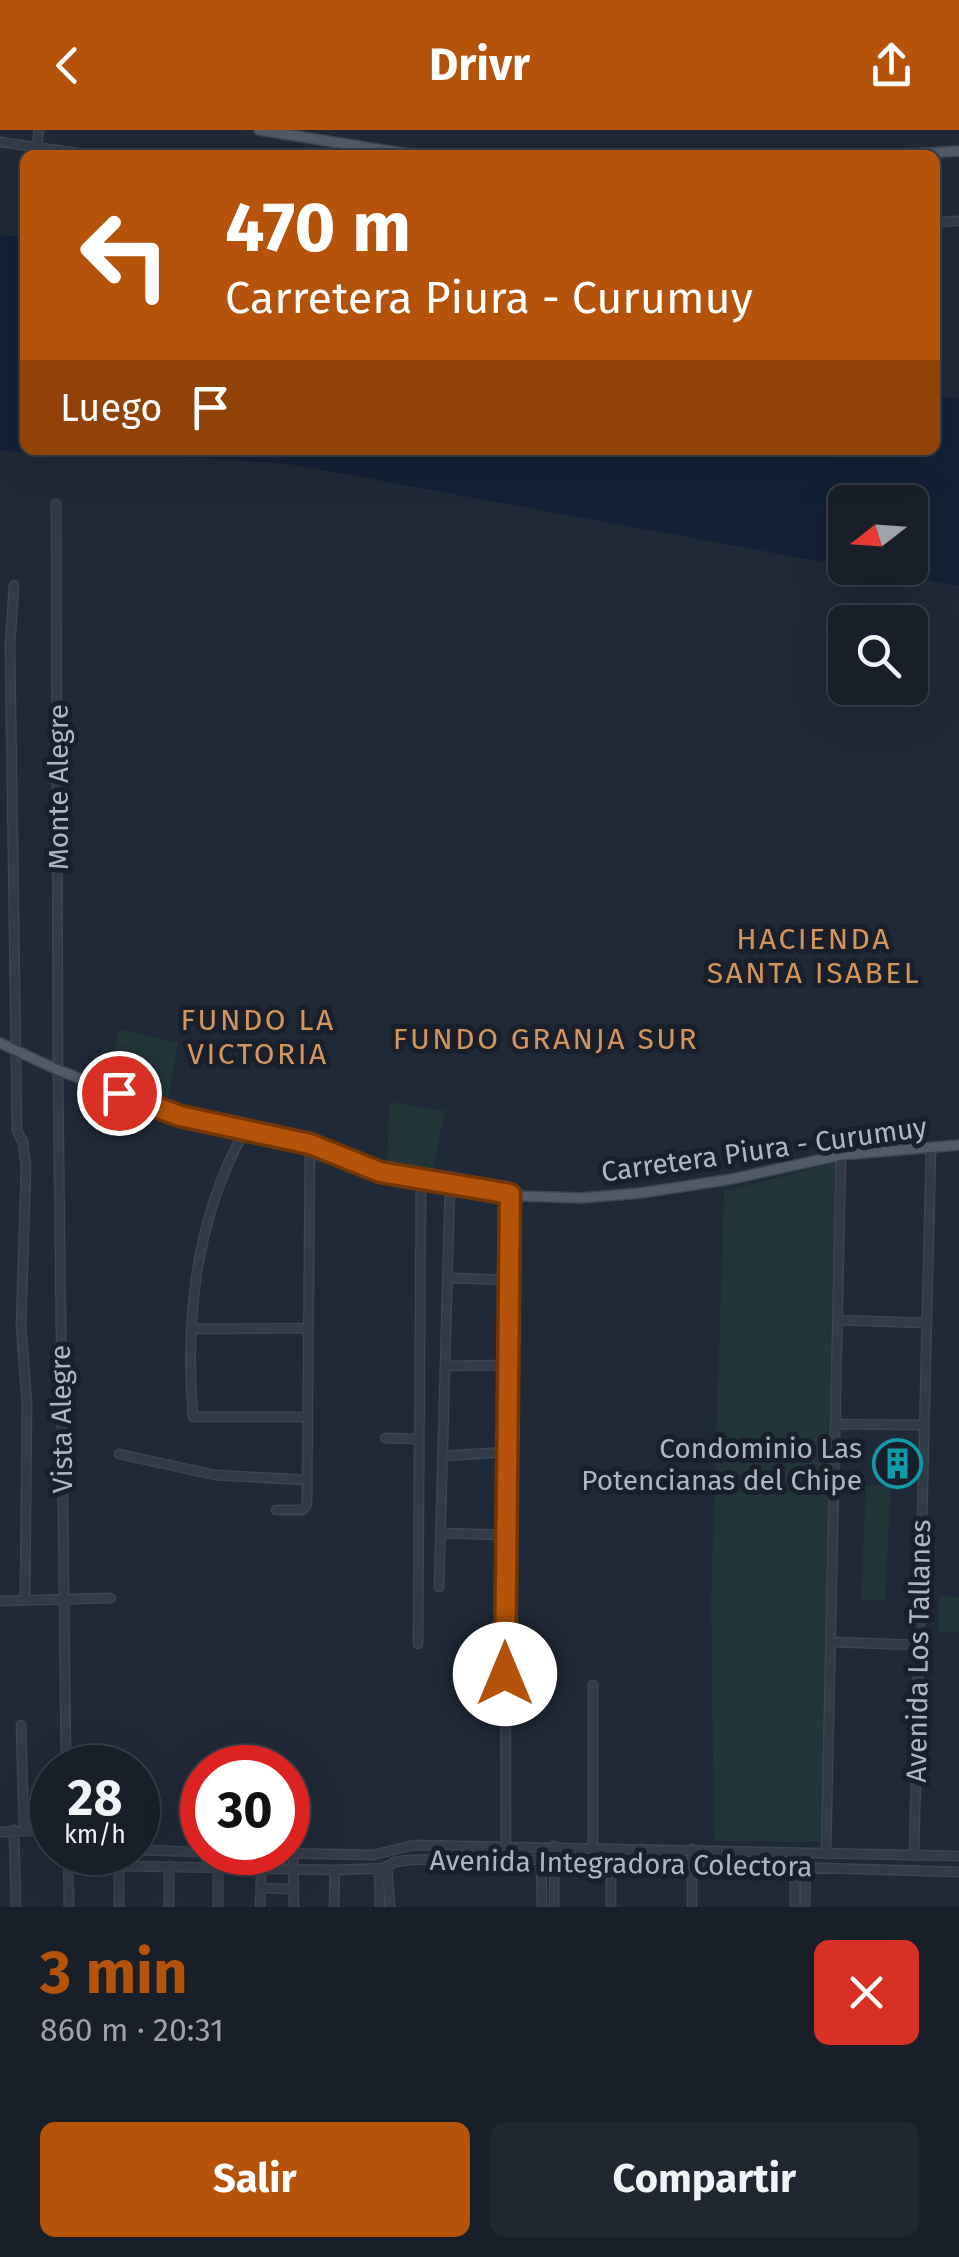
<!DOCTYPE html>
<html lang="es">
<meta charset="utf-8">
<style>
body{margin:0;font-family:"Fira Sans",sans-serif;background:#212731;color:#f1f3f6;height:100vh;display:flex;flex-direction:column;font-size:38px;white-space:nowrap}
*{box-sizing:border-box;margin:0}
p{font-size:32px;color:#9fa2a8}
.icon{flex:none;width:55px;height:55px;fill:none;stroke:currentColor;stroke-width:2;stroke-linecap:round;stroke-linejoin:round}
.map{position:relative;height:1777px;overflow:hidden}
.details{display:flex;flex-direction:column;background:#181f29;flex:1}
.details>*{flex:none}
.hud{position:absolute;left:20px;top:20px;width:920px;height:305px;border-radius:15px;box-shadow:0 10px 40px #0002,0 0 0 2px #363d46;background:#b45309;color:#fff;overflow:hidden}
.needle{width:65px;rotate:253deg}
.controls{position:absolute;left:828px;top:355px;display:grid;gap:20px}
.controls a{display:grid;place-items:center;width:100px;height:100px;border-radius:15px;background:#181f29;box-shadow:0 10px 40px #0002,0 0 0 2px #363d46;font-size:50px}
.speed{position:absolute;left:30px;top:1615px;display:flex;gap:20px;font-size:50px;font-weight:700;text-align:center}
.speed>*{display:grid;place-content:center;width:130px;height:130px;border-radius:50%;background:#181f29;box-shadow:0 10px 40px #0002,0 0 0 2px #363d46;line-height:1}
.speed small{font-size:25px;font-weight:400}
.speed .limit{border:15px solid #d22;background:#fff;color:#111}
.pin{position:absolute;display:grid;place-items:center;width:85px;height:85px;color:#fff;margin:-42px;border:5px solid #fff;border-radius:50%;box-shadow:0 2px 10px #0007}
.me{position:absolute;width:110px;margin:-55px;rotate:0deg;stroke-linejoin:round;filter:drop-shadow(0 0 8px #0008)}
.turn{display:flex;align-items:center;gap:35px;height:210px;padding:0 40px;font-size:45px}
.turn .icon{width:130px;height:130px;stroke-width:2.5}
.turn b{display:block;font-size:70px;line-height:85px}
.then{display:flex;align-items:center;height:95px;padding:0 40px;background:#0003;gap:20px;font-size:38px}
.round{display:grid;place-items:center;flex:none;width:105px;height:105px;border-radius:15px;background:#212731}
.headline{display:flex;align-items:center;justify-content:space-between;height:170px;padding:0 40px}
h1{font-size:60px;font-weight:700;line-height:75px;color:#b45309}
.action{display:flex;gap:20px;margin-top:auto;padding:20px 40px}
.action a{flex:1;height:115px;border-radius:15px;background:#b45309;color:#fff;font-size:40px;font-weight:700;line-height:115px;text-align:center}
.action a+a{background:#212731;color:#f1f3f6}
header{display:flex;justify-content:space-between;align-items:center;height:130px;padding:0 40px;background:#b45309;color:#fff;font-size:45px;font-weight:700}
.map>svg:first-child{display:block}
</style>
<header><svg class="icon" aria-label="back" viewBox="0 0 24 24"><path d="M15 5l-7 7 7 7"/></svg>Drivr<svg class="icon" aria-label="share" viewBox="0 0 24 24"><path d="M12 15V3M7 8l5-5 5 5M5 13v7h14v-7"/></svg></header>
<div class="map">
<svg width="959" height="1777" viewBox="0 0 959 1777">
<rect width="100%" height="100%" fill="#202937"/>
<path fill="#223539" d="M119 899 178 913 169 967 150 968 108 952Z
M389 972 445 981 432 1044 387 1036Z
M838 1032 822 1712 714 1711 711 1470 724 1061Z
M866 1355 891 1356 885 1471 861 1470Z
M939 1466 959 1467V1502H938Z"/>
<path fill="#142035" d="M0 105 25 107V320H935V265L959 269V456L853 438H910V372H845V436L290 334 158 325 0 321Z"/>
<g fill="none" stroke-linecap="round" stroke-linejoin="round">
<defs>
<path id="minor" d="M0 12 90 25
M37 15 39 0
M935 92 959 91
M56 374 58 940 66 1638
M14 455 10 514 17 1001 23 1012 26 1037 21 1196 27 1273 25 1470
M244 1002C196 1088 185 1189 193 1287H306
M448 1148 510 1150
M838 1190 926 1193
M191 1199 308 1198
M445 1236 507 1235
M835 1294 923 1295
M385 1308 418 1309
M119 1324 215 1345 307 1350
M443 1326 506 1322
M276 1380H303L307 1374 310 1014
M441 1403 505 1405
M439 1457 450 1054
M0 1471 111 1468
M831 1512 918 1515
M418 1514 421 1049
M21 1595 24 1700
M14 1700 16 1777
M0 1702 52 1700
M506 1716 505 1377 510 1064
M554 1716V1777
M593 1717V1555
M138 1720 202 1722
M68 1722 69 1777
M119 1722V1777
M224 1722 373 1725 414 1715 959 1726
M293 1724 294 1777
M826 1724 841 1025
M541 1726 542 1777
M914 1726 931 1017
M120 1736 335 1740 387 1738 394 1732 409 1730 469 1728 959 1742
M387 1736 390 1777
M379 1739 380 1777
M261 1758 294 1759
M169 1777V1736
M218 1777V1738
M260 1777 262 1723
M334 1777 335 1740
M611 1777V1727
M692 1777V1719
M795 1777V1732
M805 1777 806 1732"/>
<path id="major" d="M259 0 415 25
M896 25 959 21
M0 913 58 940 180 987 310 1014 380 1042 522 1066 581 1068 641 1063 732 1049 841 1025 959 1015"/>
</defs>
<use href="#minor" stroke="#3d4452" stroke-width="11"/>
<use href="#major" stroke="#3d4452" stroke-width="12"/>
<use href="#minor" stroke="#343b48" stroke-width="8"/>
<use href="#major" stroke="#515a68" stroke-width="9"/>
</g>
<g fill="none" stroke-linecap="round" stroke-linejoin="round">
<defs>
<path id="route" d="M119 963 180 986 310 1014 380 1042 510 1064 505 1544"/>
</defs>
<use href="#route" stroke="#753606" stroke-width="25"/>
<use href="#route" stroke="#b45309" stroke-width="18"/>
</g>
<defs>
<symbol id="building-ring" viewBox="-11 -11 22 22"><circle r="9.5" fill="#19202c" stroke="#0f9aa8" stroke-width="1.5"/><path d="M-4-6H4V6H1V3H-1V6H-4ZM-2.5-4.3h1.7v1.8h-1.7ZM.8-4.3h1.7v1.8H.8ZM-2.5-1h1.7V.8h-1.7ZM.8-1h1.7V.8H.8Z" fill="#0f9aa8"/></symbol>
</defs>
<g fill-rule="evenodd">
<use href="#building-ring" x="870" y="1306" width="55" height="55"/>
</g>
<g text-anchor="middle" stroke-width="10" stroke-linejoin="round" paint-order="stroke">
<g font-size="28" fill="#aeb6c5" stroke="#19202c">
<text transform="translate(58 657) rotate(-90)" y="10">Monte Alegre</text>
<text transform="translate(764 1019) rotate(-8)" y="10">Carretera Piura - Curumuy</text>
<text transform="translate(61 1289) rotate(-91)" y="10">Vista Alegre</text>
<text transform="translate(918 1521) rotate(-89)" y="10">Avenida Los Tallanes</text>
<text transform="translate(621 1733) rotate(1)" y="10">Avenida Integradora Colectora</text>
</g>
<g font-size="28" fill="#aeb6c5" stroke="#19202c" text-anchor="end">
<text x="862" y="1328">Condominio Las<tspan x="862" dy="32">Potencianas del Chipe</tspan></text>
</g>
<g font-size="30" letter-spacing="2.5" fill="#d3955b" stroke="#19202c">
<text x="814" y="819">HACIENDA<tspan x="814" dy="34">SANTA ISABEL</tspan></text>
<text x="258" y="900">FUNDO LA<tspan x="258" dy="34">VICTORIA</tspan></text>
<text x="546" y="919">FUNDO GRANJA SUR</text>
</g>
</g>
</svg>
<div class="controls">
<a><svg class="needle" viewBox="-14 -14 28 28"><path d="M0-13l5 13h-10z" fill="#e53935"/><path d="M0 13l5-13h-10z" fill="#9fa2a8"/></svg></a>
<a><svg class="icon" aria-label="search" viewBox="0 0 24 24"><circle cx="10" cy="10" r="6"/><path d="M15 15l6 6"/></svg></a>
</div>
<div class="speed"><div>28<small>km/h</small></div><div class="limit">30</div></div>
<div class="pin" style="left:119px;top:963px;background:#d93025"><svg class="icon" aria-label="arrive" viewBox="0 0 24 24"><path d="M6 21V4h12l-3 4 3 4H6"/></svg></div>
<svg class="me" style="left:505px;top:1544px" viewBox="-20 -20 40 40"><circle r="19" fill="#fff"/><path d="M0-13L10 11 0 6-10 11z" fill="#b45309"/></svg>
<div class="hud">
<div class="turn"><svg class="icon" aria-label="left" viewBox="0 0 24 24"><path d="M17 20v-9H6M10 6l-5 5 5 5"/></svg><div><b>470 m</b>Carretera Piura - Curumuy</div></div>
<div class="then">Luego<svg class="icon" aria-label="arrive" viewBox="0 0 24 24"><path d="M6 21V4h12l-3 4 3 4H6"/></svg></div>
</div>
</div>
<section class="details">
<div class="headline"><div><h1>3 min</h1><p>860 m · 20:31</p></div><a class="round" style="background:#d93025;color:#fff"><svg class="icon" aria-label="close" viewBox="0 0 24 24"><path d="M6 6l12 12M18 6L6 18"/></svg></a></div>
<div class="action"><a>Salir</a><a>Compartir</a></div>
</section>
